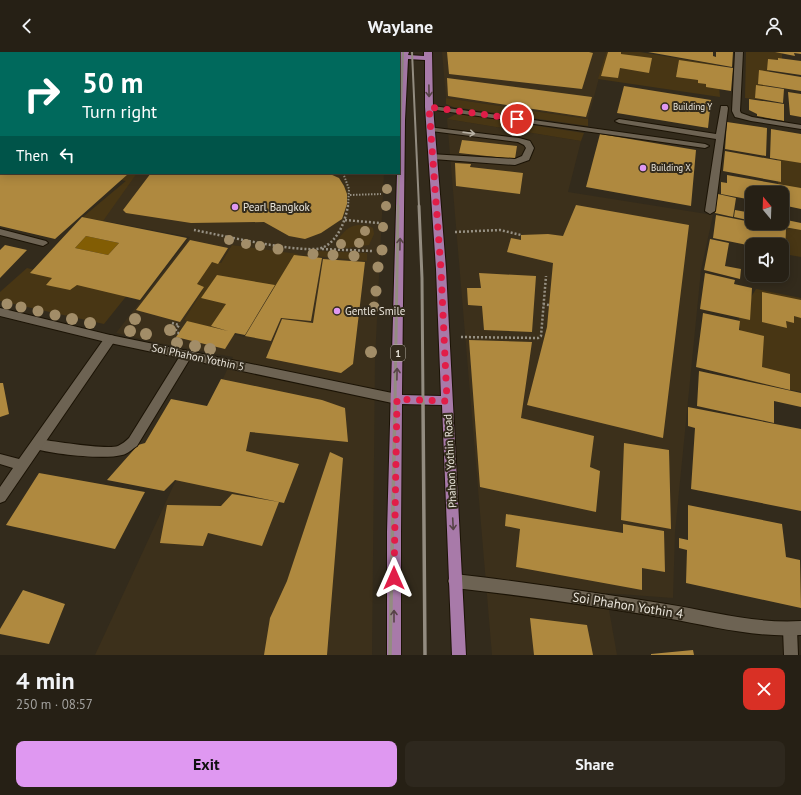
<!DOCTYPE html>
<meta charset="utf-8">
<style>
body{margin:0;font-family:"PT Sans",sans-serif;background:#2e281e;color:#f1f3f6;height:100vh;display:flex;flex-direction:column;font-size:15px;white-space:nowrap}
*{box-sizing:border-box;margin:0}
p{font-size:13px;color:#a4a3a0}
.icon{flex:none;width:22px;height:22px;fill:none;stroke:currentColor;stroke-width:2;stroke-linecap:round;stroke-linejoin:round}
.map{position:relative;height:603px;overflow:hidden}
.side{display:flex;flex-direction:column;background:#262015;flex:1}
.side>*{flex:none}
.guide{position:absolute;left:0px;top:0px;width:400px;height:122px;box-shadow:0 2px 10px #0003,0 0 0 1px #423e34;background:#00695c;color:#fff;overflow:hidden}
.needle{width:26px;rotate:341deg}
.buttons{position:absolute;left:745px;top:134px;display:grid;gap:8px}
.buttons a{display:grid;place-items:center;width:44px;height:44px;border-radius:8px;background:#262015;box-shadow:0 2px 10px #0003,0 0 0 1px #423e34;font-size:20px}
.pin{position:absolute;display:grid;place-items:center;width:34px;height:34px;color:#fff;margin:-17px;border:2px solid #fff;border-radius:50%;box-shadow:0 1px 4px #0007}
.me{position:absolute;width:44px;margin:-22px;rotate:0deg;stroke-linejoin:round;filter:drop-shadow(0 0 3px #0008)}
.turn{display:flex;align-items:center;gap:14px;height:84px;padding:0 16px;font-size:18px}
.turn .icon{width:52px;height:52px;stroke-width:2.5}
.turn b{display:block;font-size:28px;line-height:34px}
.then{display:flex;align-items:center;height:38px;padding:0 16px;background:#0003;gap:8px;font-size:15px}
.round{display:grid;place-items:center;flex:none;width:42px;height:42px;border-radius:8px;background:#2e281e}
.headline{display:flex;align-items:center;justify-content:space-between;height:68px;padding:0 16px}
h1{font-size:24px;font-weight:600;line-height:30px}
.cta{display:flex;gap:8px;margin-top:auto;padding:8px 16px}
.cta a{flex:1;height:46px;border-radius:8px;background:#df98f1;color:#111;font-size:16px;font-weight:600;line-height:46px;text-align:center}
.cta a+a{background:#2e281e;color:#f1f3f6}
header{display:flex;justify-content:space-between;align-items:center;height:52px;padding:0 16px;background:#262015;font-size:18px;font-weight:600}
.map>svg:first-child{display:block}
</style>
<header><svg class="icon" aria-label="back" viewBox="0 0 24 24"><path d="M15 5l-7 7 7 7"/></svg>Waylane<svg class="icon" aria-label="person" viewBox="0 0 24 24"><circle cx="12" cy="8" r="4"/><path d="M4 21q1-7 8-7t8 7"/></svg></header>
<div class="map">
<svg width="801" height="603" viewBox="0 0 801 603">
<rect width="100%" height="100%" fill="#332b1c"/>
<path fill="#3c301b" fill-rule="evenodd" d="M110 0H387L109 1Z
M442 0H606L588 67 446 46Z
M447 67 581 89 568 140 713 163 701 218 675 480 673 546 606 541 617 603H492Z
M135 121H384L375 308 372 603H95L233 305 158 291 116 281 190 185 83 165ZM232 193 249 196 276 233 244 285 184 268Z"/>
<path fill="#483614" d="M606 0H640L717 13 720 45 598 27Z
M746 0H782V10H771L763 48 745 46Z
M446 46 588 67V74L453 55 446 52Z
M461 62 584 81 581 89 447 67 454 63Z
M777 104 801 108V138L778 134Z
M89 121H137L103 169 83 165 126 129Z
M358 173 369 174 373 176 374 182 369 193 347 196 338 194 337 189C343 181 347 174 358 173Z
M783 175 801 178V205L784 202Z
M232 193 298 202 274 238 248 234 217 279 184 268 203 238 193 234 212 209 221 211Z
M317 199 367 201V209L304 203Z
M27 216 128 242 104 272 0 249V240Z
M756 237 801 246V340L745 328 739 265Z"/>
<path fill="#825d04" d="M86 184 119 191 108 203 75 196Z"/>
<path fill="#af893f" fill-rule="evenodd" d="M447 0H589L593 1 582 37 449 22Z
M608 0H621V2L652 6 649 21 620 16 618 26 601 24Z
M648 0H713V4L716 5V0H733L732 15Z
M775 0H801V2L794 1 795 4Z
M778 6 801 9V23L767 18 768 7 778 8Z
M679 8 733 16 731 39 706 35V32L698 31V28L676 25Z
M759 18 801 25V39L758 32Z
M447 26 592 45 586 65 448 44Z
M756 33 784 37 783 51 755 46Z
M624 34 711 48 708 76 617 61Z
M788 40 801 42V65L790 63Z
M749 47 784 52V69L757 64V62L749 58Z
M727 70 767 76 766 104 725 97Z
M771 77 801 82V111L770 106Z
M600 82 696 98 691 154 586 135Z
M462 88 517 94 515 107 459 101Z
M725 99 781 109V130L723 119Z
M455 111 471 112 470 115 523 121 520 142 456 134Z
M0 121H123L128 122 55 187 0 174Z
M151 121H330V122L339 126 344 134 347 142V152L342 167 321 181 305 187 289 184 264 170 191 171 126 161 123 158Z
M727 123 801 136V157L782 153V141H752V148L721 142V130L727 131Z
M718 142 736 146 733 165 715 161Z
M576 153 689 173 663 386 527 353 547 275 553 211 507 200 511 186 521 188V183L548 182 563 184Z
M735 158 752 161V169L734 165Z
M716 163 786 177 785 201H782V193H752V194L713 186Z
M82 165 187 186 140 248 77 233 70 238 46 233 52 226 30 221ZM86 184 119 191 108 203 75 196Z
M782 167 801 171V178L767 172 782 171Z
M710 187 729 191 725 214 741 217 740 227 704 218Z
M190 188 228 196 218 212 212 210 197 232 204 235 180 270 136 258Z
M5 193 27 198 0 226V198Z
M294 203 322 206 311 269 281 266 271 289 245 284Z
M323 207 365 210 353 312 341 321 266 306 282 267 313 271Z
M479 221 536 224 532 280 484 278 482 254 468 253 467 236H481Z
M705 221 735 228 734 232 752 236 750 268 700 257Z
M217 223 275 233 245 283 235 281 225 297 176 285 187 269 228 279 211 274 226 252 201 246Z
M762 240 801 248V266L794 264V271L786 269 787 276 762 270Z
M703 261 740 269 739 278 764 284 762 315 790 322V338L696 315Z
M469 288 532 290 521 366 594 384 590 415 600 419 596 460 480 435Z
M699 319 801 341V355L774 349V371L697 354Z
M221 327 322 348 345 356 348 390 250 380 246 399 299 412 284 451 175 428 164 439 107 428 138 393 145 391 171 347 207 354Z
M0 331H3L9 362 0 365Z
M688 355 801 377V459L691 437 695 376 688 374Z
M624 391 669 398 671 477 621 468Z
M330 400 343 406 327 603H264L270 566 287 529Z
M39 421 145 440 115 497 6 473Z
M232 442 279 450 262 494 208 481 203 494 160 491 167 453 221 454Z
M688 453 782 472 786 505 800 508 801 556 686 531 687 498 679 496V486L688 488Z
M506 462 623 481V472L664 479 665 520 642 516V538L516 515 520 477 505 474Z
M23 538 65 552 49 592 0 582V577Z
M530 566 587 573 593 603H534Z
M693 598 694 603H651V602Z"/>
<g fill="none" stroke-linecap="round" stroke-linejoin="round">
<defs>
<path id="service" d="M71 0H83L84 1H72Z
M149 0H162L163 1H150Z
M221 0H235L236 1H222Z
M0 10H1V14H0Z
M0 53H1V57H0Z
M426 53 705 92 709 94 705 96 429 57 425 55Z
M428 75 519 86 530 89 534 96 529 108 515 113 433 107 429 104 430 102 515 107 522 104 526 96 524 93 518 90 431 79 427 77Z
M0 177 46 189 48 191 43 194 0 183Z
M187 298 191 299 193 302 191 305 137 394C132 397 128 402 122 403 104 408 50 402 33 396L31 392 33 388 37 387C53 389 106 398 118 394 122 392 126 389 129 386L183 299Z
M790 570 795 572 797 577 798 603H784L783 577 785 572Z"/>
<path id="minor" d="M94 0H103L93 1Z
M735 0H743L740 59 741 61 752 65 801 73V77L751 69 735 65 732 59Z
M721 54H727L728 56 715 159 710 162 705 159 716 87 619 71 615 69 619 67 716 82Z
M110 283 114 284 115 287 114 290 5 449 0 451V435L13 416 0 412V402L19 407 106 284Z
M455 522C526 530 596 541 666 552 711 559 755 572 801 569V583C755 586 711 574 666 566 596 554 526 544 455 536L450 534 448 529 450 524Z"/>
<path id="tertiary" d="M0 256 110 283 397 342 401 344 403 347 401 350 397 352 110 291 0 264Z"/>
<path id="primary" d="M401 0H409L408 3 424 4V0H432L433 55 446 217 466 603H452L442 353 402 352 401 480V603H387V480L397 121H399V37ZM408 7 425 8V55L436 217 441 344 402 343 405 68Z"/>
</defs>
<use href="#service" stroke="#1b1305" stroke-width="2"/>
<use href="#minor" stroke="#1b1305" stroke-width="2"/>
<use href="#tertiary" stroke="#1b1305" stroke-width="2"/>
<use href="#primary" stroke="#1b1305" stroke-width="2"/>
<path stroke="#969083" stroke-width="2" stroke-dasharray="1.5 1.5" stroke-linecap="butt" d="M356 1H366
M343 121 349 137 348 155
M350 143 381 142"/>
<path stroke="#969083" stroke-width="2.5" stroke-dasharray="2 2" stroke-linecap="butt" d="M345 168 379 171
M194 178C216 182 309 204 324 195 339 187 345 169 348 154
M455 180 500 178 521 183
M322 197 372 199
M543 252 549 253
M172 271 179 273 174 281H179
M461 285 538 286 541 284 546 224"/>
<use href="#service" fill="#6d6353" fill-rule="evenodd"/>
<use href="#minor" fill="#6d6353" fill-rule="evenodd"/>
<use href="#tertiary" fill="#6d6353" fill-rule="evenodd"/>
<use href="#primary" fill="#a87aa9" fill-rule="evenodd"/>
<path stroke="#938c80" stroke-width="2" d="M412 0 419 155
M399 109 403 0
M398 155 399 121"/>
<path stroke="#938c80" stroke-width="3" d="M419 154 422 226 423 352
M395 352 398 154"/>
<path stroke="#938c80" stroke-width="3.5" d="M423 351 425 603
M390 603 395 351"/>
</g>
<g fill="#a28d68">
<circle cx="387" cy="137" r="5"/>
<circle cx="386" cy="154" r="5"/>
<circle cx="383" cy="175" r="5"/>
<circle cx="365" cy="179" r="5"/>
<circle cx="229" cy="188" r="5"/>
<circle cx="359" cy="191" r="5"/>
<circle cx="246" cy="192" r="5"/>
<circle cx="341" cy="192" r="5"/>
<circle cx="260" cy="194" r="5"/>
<circle cx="278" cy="197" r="5.5"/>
<circle cx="382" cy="198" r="5.5"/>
<circle cx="313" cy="202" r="5.5"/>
<circle cx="333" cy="203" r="5.5"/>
<circle cx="354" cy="204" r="5.5"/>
<circle cx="378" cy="215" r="5.5"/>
<circle cx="376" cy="239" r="5.5"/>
<circle cx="7" cy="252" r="5.5"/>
<circle cx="21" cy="255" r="5.5"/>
<circle cx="374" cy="255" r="5.5"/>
<circle cx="38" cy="259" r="5.5"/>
<circle cx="55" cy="263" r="5.5"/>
<circle cx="72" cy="267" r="6"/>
<circle cx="135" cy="267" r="6"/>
<circle cx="90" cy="271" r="6"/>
<circle cx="170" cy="278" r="6"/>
<circle cx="130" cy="279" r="6"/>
<circle cx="146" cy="282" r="6"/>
<circle cx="177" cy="291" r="6"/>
<circle cx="195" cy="294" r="6"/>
<circle cx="210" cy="297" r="6"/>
<circle cx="371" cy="300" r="6"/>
</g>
<defs><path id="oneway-shaft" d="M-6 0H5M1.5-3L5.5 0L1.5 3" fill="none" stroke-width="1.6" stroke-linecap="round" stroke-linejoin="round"/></defs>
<g stroke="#564346">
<use href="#oneway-shaft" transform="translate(429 39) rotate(89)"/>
<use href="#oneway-shaft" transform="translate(400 192) rotate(-89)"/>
<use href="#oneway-shaft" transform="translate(397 322) rotate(-89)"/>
<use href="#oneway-shaft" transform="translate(453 472) rotate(87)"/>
<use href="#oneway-shaft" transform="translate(394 564) rotate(-90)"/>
</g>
<use stroke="#b9b2a5" href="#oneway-shaft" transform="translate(469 81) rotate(7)"/>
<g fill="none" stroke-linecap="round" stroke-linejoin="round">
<path stroke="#e11d48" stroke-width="7" stroke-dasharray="0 12.6" d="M394 526 397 347 447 349 441 218 429 55 517 67"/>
</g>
<g fill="#df98f1" stroke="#332b1c" stroke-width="1.5">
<circle cx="665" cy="55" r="4"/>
<circle cx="643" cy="116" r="4"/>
<circle cx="235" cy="155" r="4"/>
<circle cx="337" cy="259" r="4"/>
</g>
<g text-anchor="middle" stroke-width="4" stroke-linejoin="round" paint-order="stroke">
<g font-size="9" fill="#ebe6dc" stroke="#332b1c" text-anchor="start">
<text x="673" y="58">Building Y</text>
<text x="651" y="119">Building X</text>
</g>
<rect fill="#332b1c" stroke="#b4aea2" stroke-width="1" x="391" y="293" width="14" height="16" rx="3"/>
<g font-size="10" font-weight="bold" fill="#ebe6dc">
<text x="398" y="305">1</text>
</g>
<g font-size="11" fill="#ebe6dc" stroke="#332b1c" text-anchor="start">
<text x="243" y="159">Pearl Bangkok</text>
<text x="345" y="263">Gentle Smile</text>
</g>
<g font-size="11" fill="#ebe6dc" stroke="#332b1c">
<text transform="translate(198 305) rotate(12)" y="4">Soi Phahon Yothin 5</text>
<text transform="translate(450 409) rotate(-93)" y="4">Phahon Yothin Road</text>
</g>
<g font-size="13" fill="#ebe6dc" stroke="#332b1c">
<text transform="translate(628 553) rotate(9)" y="5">Soi Phahon Yothin 4</text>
</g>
</g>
</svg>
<div class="buttons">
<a><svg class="needle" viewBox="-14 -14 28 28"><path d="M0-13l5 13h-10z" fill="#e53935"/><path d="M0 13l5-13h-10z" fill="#a4a3a0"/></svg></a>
<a><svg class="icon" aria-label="sound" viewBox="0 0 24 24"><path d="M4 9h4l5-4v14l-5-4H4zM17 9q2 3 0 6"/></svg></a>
</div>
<div class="pin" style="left:517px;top:67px;background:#d93025"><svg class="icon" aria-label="arrive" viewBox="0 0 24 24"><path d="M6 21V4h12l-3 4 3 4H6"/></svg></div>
<svg class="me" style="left:394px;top:526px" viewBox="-20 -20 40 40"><path d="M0-17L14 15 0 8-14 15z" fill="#e11d48" stroke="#fff" stroke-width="4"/></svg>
<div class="guide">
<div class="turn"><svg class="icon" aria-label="right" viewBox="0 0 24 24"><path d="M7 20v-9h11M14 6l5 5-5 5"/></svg><div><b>50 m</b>Turn right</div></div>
<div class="then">Then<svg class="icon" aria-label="left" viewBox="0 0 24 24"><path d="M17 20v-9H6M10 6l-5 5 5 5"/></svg></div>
</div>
</div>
<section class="side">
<div class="headline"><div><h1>4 min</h1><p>250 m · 08:57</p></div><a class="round" style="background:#d93025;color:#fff"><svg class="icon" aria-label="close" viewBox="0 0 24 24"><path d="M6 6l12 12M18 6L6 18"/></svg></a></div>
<div class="cta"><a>Exit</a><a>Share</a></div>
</section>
